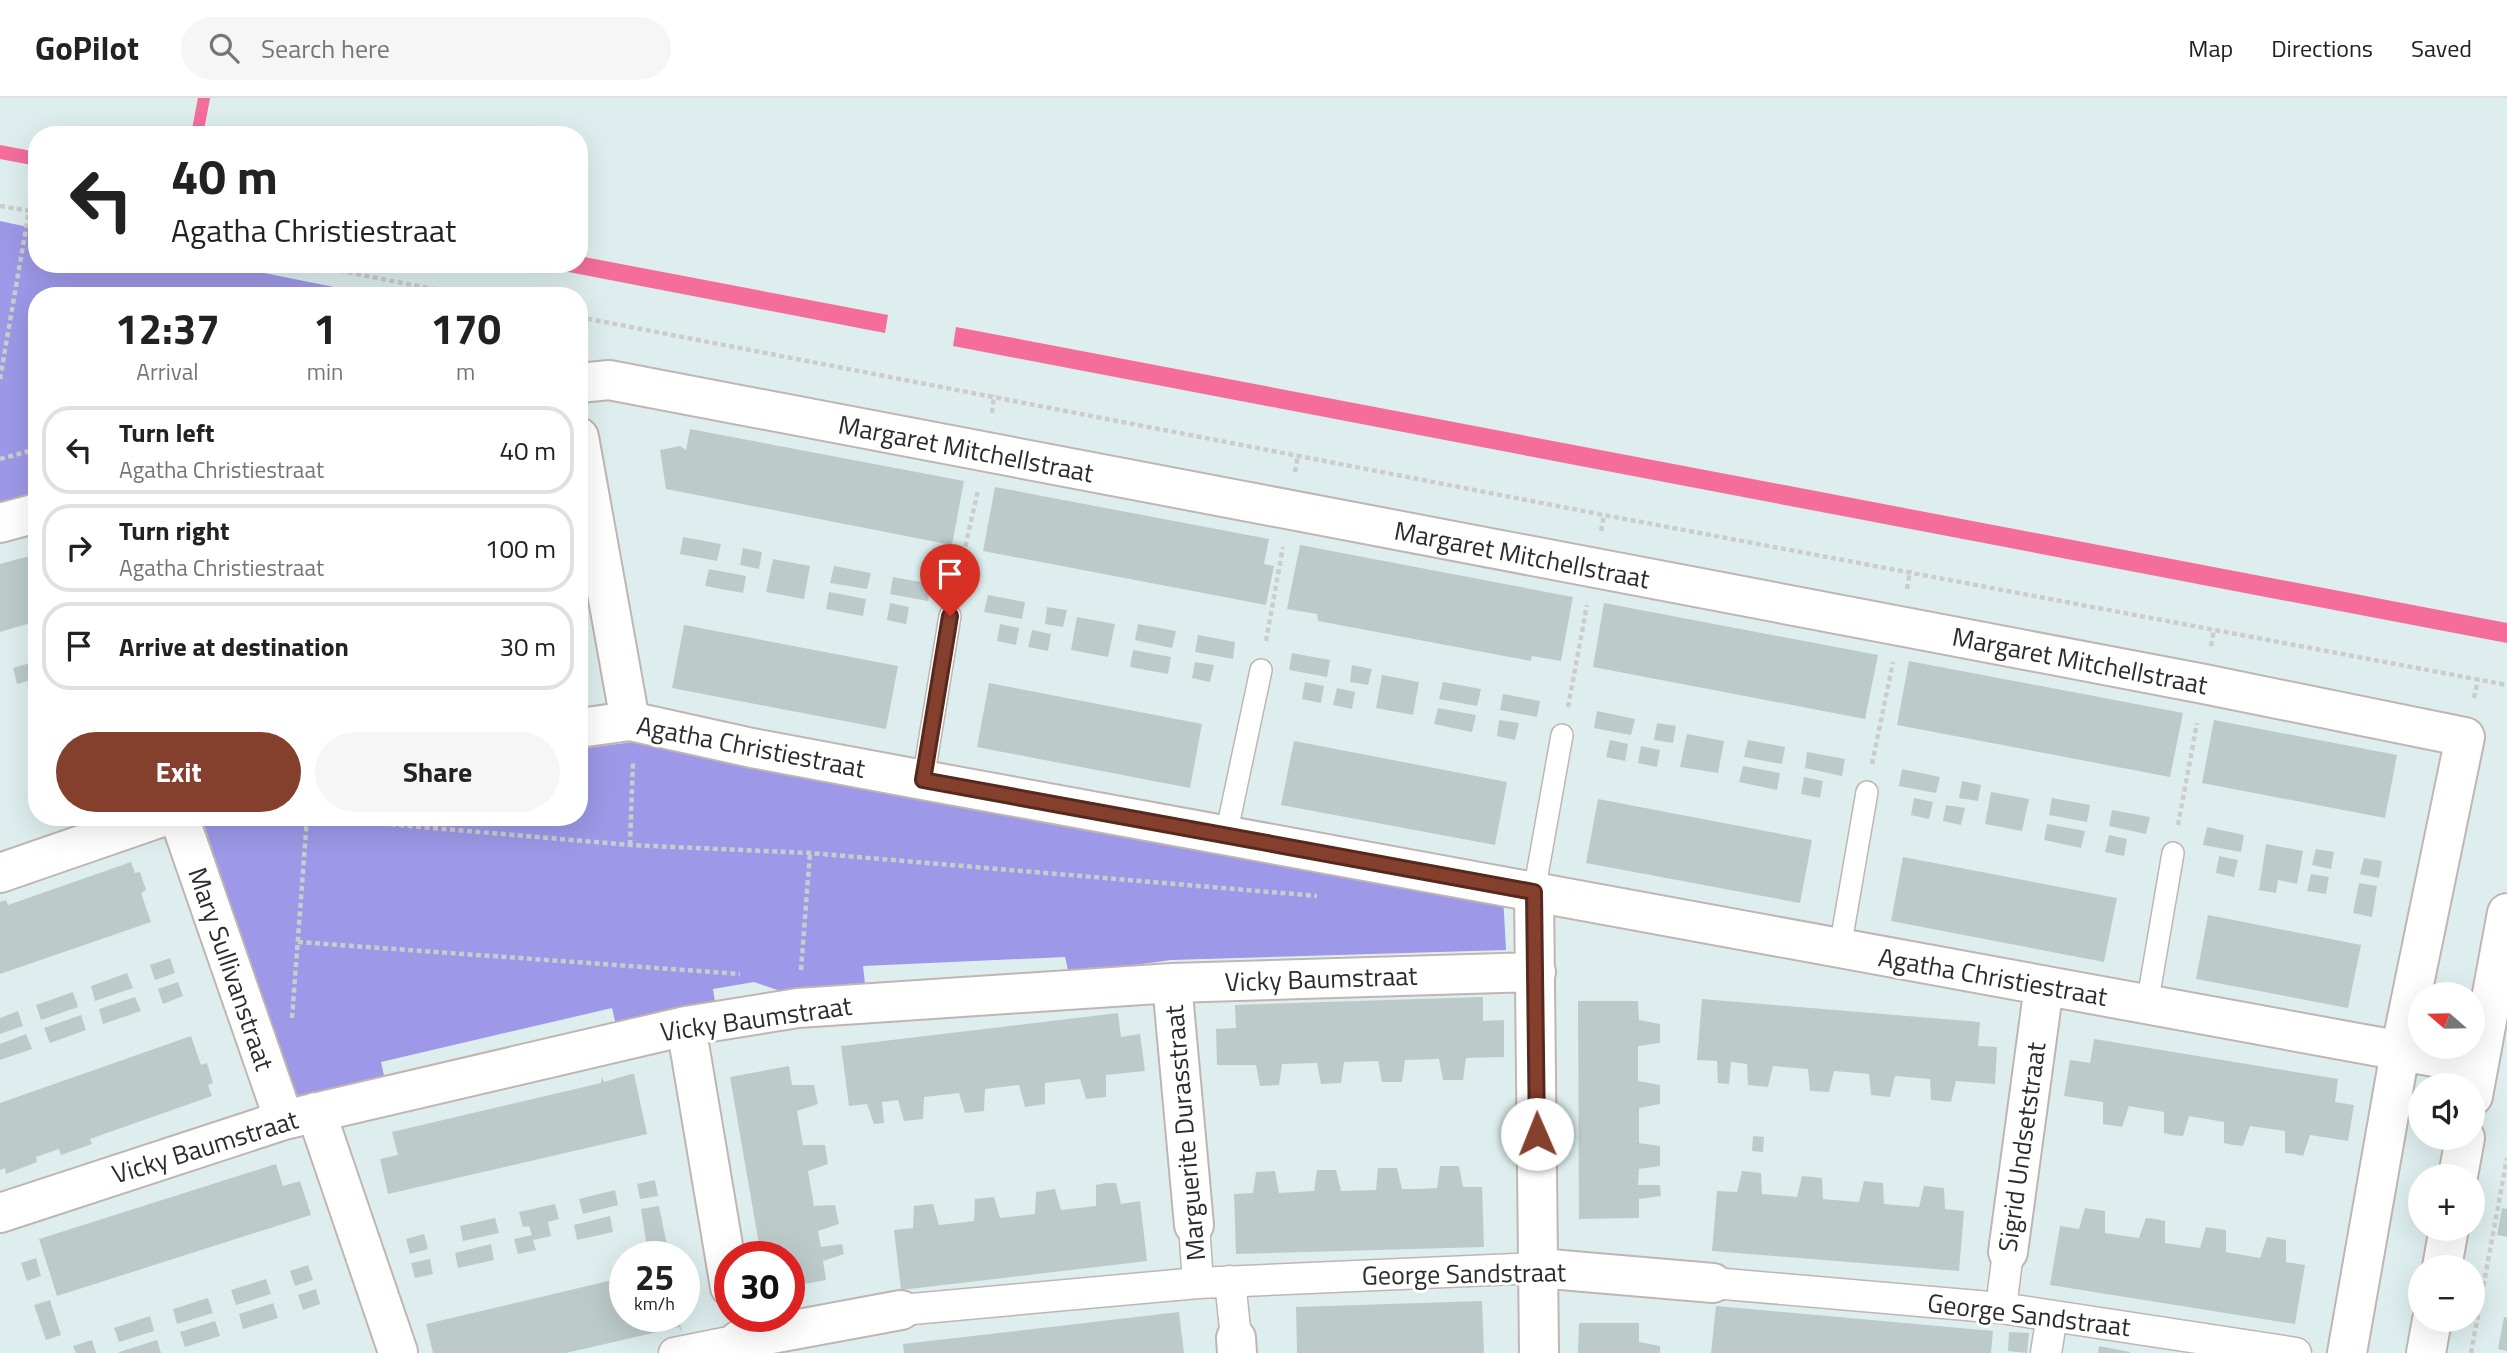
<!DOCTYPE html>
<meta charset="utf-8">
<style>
body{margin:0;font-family:"Titillium Web",sans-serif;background:#f6f6f6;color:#222;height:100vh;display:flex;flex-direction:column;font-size:26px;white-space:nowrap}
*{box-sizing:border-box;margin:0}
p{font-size:23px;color:#767676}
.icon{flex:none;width:38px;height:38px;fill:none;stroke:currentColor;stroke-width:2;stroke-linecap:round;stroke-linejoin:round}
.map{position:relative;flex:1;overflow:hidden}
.sheet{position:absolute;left:28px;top:189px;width:560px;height:539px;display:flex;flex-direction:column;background:#fff;border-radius:28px;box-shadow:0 7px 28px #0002}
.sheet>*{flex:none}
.top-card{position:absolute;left:28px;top:28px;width:560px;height:147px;border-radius:28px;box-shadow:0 7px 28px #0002;background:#fff;color:#222;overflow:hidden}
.needle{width:46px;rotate:290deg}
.buttons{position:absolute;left:2408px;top:884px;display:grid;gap:14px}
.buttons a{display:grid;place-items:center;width:77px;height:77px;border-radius:50%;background:#fff;box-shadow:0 7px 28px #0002;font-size:35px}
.speed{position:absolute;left:609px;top:1143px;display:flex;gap:14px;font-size:35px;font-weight:700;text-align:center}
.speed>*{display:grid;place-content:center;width:91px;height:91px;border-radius:50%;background:#fff;box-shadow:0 7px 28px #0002;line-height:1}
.speed small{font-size:18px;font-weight:400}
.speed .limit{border:10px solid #d22;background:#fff;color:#111}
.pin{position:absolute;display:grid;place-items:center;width:60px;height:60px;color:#fff;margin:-72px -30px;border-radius:50% 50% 50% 0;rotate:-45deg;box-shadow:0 0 7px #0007}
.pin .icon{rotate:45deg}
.me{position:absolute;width:77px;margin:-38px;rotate:359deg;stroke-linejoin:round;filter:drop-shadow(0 0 5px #0008)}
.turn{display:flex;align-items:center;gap:24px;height:147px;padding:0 28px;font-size:32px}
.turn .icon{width:91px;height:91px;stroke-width:2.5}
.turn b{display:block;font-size:49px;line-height:60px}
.eta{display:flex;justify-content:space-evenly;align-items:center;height:119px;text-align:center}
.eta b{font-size:42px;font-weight:700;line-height:49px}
.button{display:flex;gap:14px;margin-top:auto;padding:14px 28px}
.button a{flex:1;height:80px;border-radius:42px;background:#853f2d;color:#fff;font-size:28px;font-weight:700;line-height:80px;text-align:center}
.button a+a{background:#f6f6f6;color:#222}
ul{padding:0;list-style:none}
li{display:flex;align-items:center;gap:21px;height:88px;margin:0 14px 10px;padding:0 14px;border:4px solid #e0e0e0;border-radius:28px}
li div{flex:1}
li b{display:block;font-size:26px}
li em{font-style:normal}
header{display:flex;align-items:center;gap:42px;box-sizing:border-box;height:98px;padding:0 35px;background:#fff;border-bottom:2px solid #e0e0e0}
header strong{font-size:33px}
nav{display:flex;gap:38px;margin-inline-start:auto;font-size:24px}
.search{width:490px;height:63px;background:#f6f6f6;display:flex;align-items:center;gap:18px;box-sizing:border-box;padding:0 24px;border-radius:38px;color:#767676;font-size:26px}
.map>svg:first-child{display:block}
</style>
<header>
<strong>GoPilot</strong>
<div class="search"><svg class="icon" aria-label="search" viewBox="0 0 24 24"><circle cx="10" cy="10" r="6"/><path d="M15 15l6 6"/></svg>Search here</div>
<nav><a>Map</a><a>Directions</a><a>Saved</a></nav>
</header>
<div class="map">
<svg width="2507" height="1255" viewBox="0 0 2507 1255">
<rect width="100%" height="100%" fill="#deeeee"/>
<path fill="#9d98e7" d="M0 123 37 131V166H219L379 198H37V397L0 410Z
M633 644 751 655 1503 797 1506 852 1171 862 1069 876 1065 859 863 868 865 886 792 897 754 884 713 891 716 910 616 927 612 910 381 964 385 982 300 1000 288 983 204 726 218 719H579V651Z"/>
<path fill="#f46d9b" d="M0 47 37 54V68L0 61Z
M579 158 888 217 885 235 527 166H579Z
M956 229 2507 525V545L953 248Z"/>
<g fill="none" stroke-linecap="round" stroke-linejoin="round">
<path stroke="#f46d9b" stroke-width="12" d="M197 37 204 0"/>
</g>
<path fill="#bdcaca" d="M690 331 964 383 952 447 666 391 660 352 680 348 686 352Z
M995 389 1269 441 1264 466 1274 468 1266 507 983 453Z
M683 439 721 446 717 463 680 456Z
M1300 447 1573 499 1561 563 1532 558 1531 563 1499 557 1318 523 1317 516 1287 511Z
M743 450 762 454 759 471 740 467Z
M37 456V523L0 534V466Z
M773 461 810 468 804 501 766 494Z
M834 468 871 475 867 491 830 485Z
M709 471 746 478 743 495 705 488Z
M893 479 931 486 928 503 890 496Z
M829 494 866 501 863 518 826 511Z
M988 497 1025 504 1022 521 984 514Z
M890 505 909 509 906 526 887 522Z
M1604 505 1878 557 1865 621 1593 569Z
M1047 509 1067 512 1063 529 1045 526Z
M1077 519 1115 526 1108 559 1071 552Z
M1000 526 1019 530 1016 547 997 543Z
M1138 526 1176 533 1172 550 1135 542Z
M684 527 898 568 886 631 672 590Z
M1032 532 1051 536 1048 553 1028 549Z
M1198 537 1235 544 1233 561 1195 554Z
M1133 552 1171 559 1168 576 1130 569Z
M1292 555 1330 562 1327 579 1289 572Z
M37 563V580L17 586 13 570Z
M1909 563 2183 615 2170 679 1897 627Z
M1195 564 1214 567 1210 584 1192 580Z
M1352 567 1372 571 1368 587 1350 584Z
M1382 577 1419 584 1413 617 1376 610Z
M1305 584 1324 588 1321 605 1302 601Z
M1443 584 1481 591 1477 608 1439 601Z
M989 585 1202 626 1190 690 977 649Z
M1337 590 1355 594 1352 611 1333 607Z
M1503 596 1540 603 1537 619 1500 612Z
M1438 610 1476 617 1472 634 1434 626Z
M1597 613 1635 621 1631 637 1594 630Z
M1499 622 1519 625 1515 642 1497 638Z
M2214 622 2397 657 2385 720 2202 685Z
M1657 625 1676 628 1673 645 1654 642Z
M1687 636 1724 643 1718 675 1680 669Z
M1610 642 1628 646 1625 663 1606 659Z
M1748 642 1785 649 1782 666 1744 659Z
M1294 643 1507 684 1495 747 1281 707Z
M1641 648 1660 652 1657 669 1638 665Z
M1807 654 1845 661 1842 678 1805 670Z
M1743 668 1780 675 1777 692 1739 684Z
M1902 671 1940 679 1936 695 1899 688Z
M1804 679 1823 683 1820 700 1801 696Z
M1962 683 1981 687 1978 703 1959 700Z
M1991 694 2029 701 2022 733 1985 726Z
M1914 700 1933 704 1929 721 1911 717Z
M2052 700 2090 707 2087 724 2049 717Z
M1598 701 1812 742 1800 805 1586 765Z
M1946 707 1965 710 1961 727 1943 723Z
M2112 712 2150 719 2146 736 2109 728Z
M2047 726 2085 733 2081 750 2044 742Z
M2207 729 2244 737 2241 754 2203 747Z
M2109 737 2127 741 2124 758 2105 754Z
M2266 746 2303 753 2297 786 2278 782 2276 795 2259 792Z
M2316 751 2334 754 2331 771 2312 767Z
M2219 758 2238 762 2234 779 2216 775Z
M1903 759 2117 800 2104 864 1891 823Z
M2364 760 2382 763 2379 780 2360 776Z
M131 764 135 775 140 774 146 792 141 795 151 824 0 876V804L6 802 8 807Z
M2311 776 2329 779 2326 796 2307 793Z
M2359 785 2377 788 2372 819 2353 815Z
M2208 817 2361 847 2348 910 2196 881Z
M170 860 175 875 155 882 150 867Z
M127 875 133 890 95 903 91 888Z
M178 884 183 898 163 906 158 891Z
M73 894 78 909 41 922 36 907Z
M135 899 141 913 103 926 99 911Z
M1483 899V923L1504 922V959L1466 960 1463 982H1443L1439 961 1405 962 1402 984H1382L1378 963 1344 964 1341 985 1321 986 1317 965 1282 966 1279 987 1260 988 1256 967H1217L1216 931 1236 930 1235 907Z
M1702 901 1980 924 1978 948 1997 949 1995 986 1956 983 1951 1004 1931 1002 1930 981 1895 978 1890 999 1871 997 1869 976 1834 973 1829 994 1810 993 1808 971 1773 968 1768 989 1748 987 1747 966 1731 964 1729 986 1718 985 1717 963 1697 962Z
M1578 903H1638L1639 922 1660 926V945L1638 948V983L1660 987V1006L1639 1010V1045L1660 1048V1068L1639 1071 1638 1087H1660L1661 1098 1639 1101V1120L1579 1121Z
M18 913 23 928 0 936V920Z
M1118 915 1121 939 1140 936 1145 973 1106 977V999L1086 1001 1080 981 1045 985V1006L1025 1009 1019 987 985 991 984 1013 965 1015 959 995 924 999 923 1021 904 1023 898 1002 882 1004 884 1025 874 1026 867 1006 849 1008 841 948Z
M81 917 86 932 50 945 44 930Z
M26 936 32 951 0 962V946Z
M191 938 201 967 207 965 213 985 208 987 212 998 90 1041 92 1046 61 1057 59 1051 36 1059 37 1064 6 1076 5 1070 0 1072V1005Z
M2094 941 2338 981 2335 1004 2354 1007 2348 1043 2310 1037 2303 1058 2294 1056 2285 1055V1033L2250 1028 2243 1048 2233 1047 2224 1045V1024L2189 1018 2183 1038 2173 1037 2164 1035V1014L2129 1008 2122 1029 2103 1026V1004L2064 998 2070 962 2090 965Z
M789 968 792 987H814L818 1006 797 1013 803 1047H825L828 1066 808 1073 814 1108 835 1107 839 1126 818 1133 821 1149 842 1146 844 1156 823 1163 826 1182 789 1189V1158H761L730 979Z
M631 976H634L647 1036 388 1096 380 1061 398 1057 392 1034 601 985 602 979 604 984Z
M1753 1038 1764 1039 1763 1054 1752 1053Z
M276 1066 283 1088 300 1083 311 1117 57 1198 39 1141Z
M1440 1068H1459L1463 1089H1482L1484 1149 1236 1156 1234 1096 1253 1095 1256 1074 1275 1073 1279 1095 1314 1093 1317 1072H1336L1341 1093 1376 1092 1378 1070H1397L1402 1091H1419L1437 1090Z
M1742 1073 1761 1075 1762 1096 1797 1099 1802 1078 1822 1080 1823 1101 1859 1104 1864 1083 1883 1085 1884 1106 1919 1109 1924 1088 1944 1090 1945 1111 1964 1113 1959 1173 1712 1153 1717 1093 1737 1094Z
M655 1082 658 1098 640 1101 637 1086Z
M1106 1085H1116L1121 1106 1140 1103 1147 1163 901 1192 894 1132 913 1130 914 1108 933 1106 939 1127 957 1125 974 1123 975 1101 994 1099 1000 1120 1017 1118 1035 1116 1036 1094 1055 1091 1061 1112 1096 1108V1087Z
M615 1092 618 1107 583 1116 579 1101Z
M555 1106 559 1121 548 1124 551 1138 533 1142 536 1152 518 1156 514 1141 532 1137 529 1128 523 1129 519 1114Z
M659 1108 668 1152 648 1156 641 1111Z
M2085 1110 2105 1113V1135L2139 1140 2146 1120 2155 1121 2165 1123V1145L2200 1150 2206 1129 2226 1132V1154L2260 1160 2267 1139 2286 1142V1164L2305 1167 2295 1226 2050 1187 2060 1128 2079 1131Z
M2502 1110 2507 1111V1139L2497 1137Z
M610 1118 613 1134 577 1142 574 1127Z
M495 1120 499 1135 463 1143 460 1128Z
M424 1136 428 1151 410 1156 406 1141Z
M491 1146 494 1162 458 1170 455 1155Z
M36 1160 41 1178 27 1183 21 1165Z
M430 1161 433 1176 415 1180 411 1165Z
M308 1167 313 1182 295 1188 290 1173Z
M625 1179V1218H678L682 1234 679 1229 566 1255H433L426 1226Z
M266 1181 271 1196 236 1207 231 1192Z
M316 1191 320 1206 303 1212 298 1197Z
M208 1200 213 1215 177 1226 173 1211Z
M50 1202 61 1237 46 1242 34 1207Z
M1482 1203 1484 1255H1297L1296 1209Z
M273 1205 278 1220 243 1231 239 1216Z
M1716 1208 1993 1233 1991 1255H1711Z
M1179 1214 1184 1255H904L903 1246Z
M150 1218 154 1233 119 1244 114 1230Z
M2504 1219 2507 1220V1253L2498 1251Z
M215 1223 220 1238 185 1249 180 1234Z
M1579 1225H1639V1244L1660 1248V1255H1578Z
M2009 1234 2029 1235 2027 1255 2008 1253Z
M92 1242 96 1255H76L73 1248Z
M157 1242 161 1255H119V1254Z
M2099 1248 2130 1254V1255H2098Z"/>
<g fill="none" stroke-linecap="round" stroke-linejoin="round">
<defs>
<path id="service" d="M923 682 950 518
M1226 737 1261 572
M1534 794 1562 637
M1840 850 1867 694
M2147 907 2173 755"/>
<path id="pedestrian" d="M1194 1127 1198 1185
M1230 1183 1236 1240
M1713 1185 2001 1210 2296 1255
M2001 1210 2008 1154
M901 1212 1198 1185 1538 1170
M674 1255 739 1242
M2046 1255 2052 1218"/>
<path id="minor" d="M579 285 609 282 2204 586 2465 639 2400 954 2347 1255
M579 339 630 623
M0 425 37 415
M579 630 630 623 752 650 923 682 2478 967
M179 719 284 1022
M0 775 162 719
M1534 794 1539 1255
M1172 885 1194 1127
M686 928 730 1189
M2473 998 2507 815
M316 1014 398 1254
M2458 1078 2465 1040
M0 1115 284 1022 686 928 798 910 1172 885 1536 874
M2008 1154 2044 888
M2442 1169 2449 1130
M1538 1170 1713 1185
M1236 1240 1237 1255
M739 1242 901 1212
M2426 1255 2432 1222"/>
</defs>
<use href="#service" stroke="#c0b5b2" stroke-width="24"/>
<use href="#pedestrian" stroke="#c0b5b2" stroke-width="33"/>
<use href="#minor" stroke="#c0b5b2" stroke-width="42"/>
<path stroke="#ccc" stroke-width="4.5" stroke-dasharray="5 3.5" stroke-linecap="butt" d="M0 108 37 114
M306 166 469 198
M579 219 1604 417 2507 587
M0 281 29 113
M992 315 994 297
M0 361 37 351
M1295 374 1298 356
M1601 433 1604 417
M956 490 978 392
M1907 491 1910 472
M1266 543 1283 449
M2211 548 2214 531
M2474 600 2478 581
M1568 609 1587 507
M1872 666 1893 564
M306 719 630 747 810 755 1317 798
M2178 727 2197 625
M630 747 633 662
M298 844 740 876
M801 872 810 755
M292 920 307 720
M2471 1255 2507 1060"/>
<use href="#service" stroke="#fff" stroke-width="21"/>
<use href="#pedestrian" stroke="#fff" stroke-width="30"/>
<use href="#minor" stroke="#fff" stroke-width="38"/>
</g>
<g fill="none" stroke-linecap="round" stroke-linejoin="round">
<defs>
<path id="route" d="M950 518 923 682 1534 794 1537 1036"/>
</defs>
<use href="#route" stroke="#56291d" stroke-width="18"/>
<use href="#route" stroke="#853f2d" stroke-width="12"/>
</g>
<g text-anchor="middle" stroke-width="6" stroke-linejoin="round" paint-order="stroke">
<g font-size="26" fill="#2c2c2c" stroke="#fff">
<text transform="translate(966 351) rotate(11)" y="9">Margaret Mitchellstraat</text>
<text transform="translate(1522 457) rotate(11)" y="9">Margaret Mitchellstraat</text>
<text transform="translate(2080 563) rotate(11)" y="9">Margaret Mitchellstraat</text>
<text transform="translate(751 649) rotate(11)" y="9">Agatha Christiestraat</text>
<text transform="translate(231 871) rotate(71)" y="9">Mary Sullivanstraat</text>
<text transform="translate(1993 879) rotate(10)" y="9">Agatha Christiestraat</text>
<text transform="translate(1321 881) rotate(-2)" y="9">Vicky Baumstraat</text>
<text transform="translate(756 921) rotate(-8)" y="9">Vicky Baumstraat</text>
<text transform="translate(1185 1035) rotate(-95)" y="9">Marguerite Durasstraat</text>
<text transform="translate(205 1049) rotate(-17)" y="9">Vicky Baumstraat</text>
<text transform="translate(2022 1049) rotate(-82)" y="9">Sigrid Undsetstraat</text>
<text transform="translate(1464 1176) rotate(-1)" y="9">George Sandstraat</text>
<text transform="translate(2029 1217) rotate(7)" y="9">George Sandstraat</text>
</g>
</g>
</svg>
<div class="buttons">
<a><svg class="needle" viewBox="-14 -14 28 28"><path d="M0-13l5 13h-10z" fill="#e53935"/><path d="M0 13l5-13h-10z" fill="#767676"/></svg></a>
<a><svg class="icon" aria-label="sound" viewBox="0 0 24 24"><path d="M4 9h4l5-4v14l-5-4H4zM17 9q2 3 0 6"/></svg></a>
<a>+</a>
<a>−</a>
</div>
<div class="speed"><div>25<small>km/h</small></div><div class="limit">30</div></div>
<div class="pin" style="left:950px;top:518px;background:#d93025"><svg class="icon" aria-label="arrive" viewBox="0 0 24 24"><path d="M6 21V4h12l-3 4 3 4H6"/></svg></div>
<svg class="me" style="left:1537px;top:1036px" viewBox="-20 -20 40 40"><circle r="19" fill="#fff"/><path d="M0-13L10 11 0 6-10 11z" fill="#853f2d"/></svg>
<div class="top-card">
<div class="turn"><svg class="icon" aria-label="left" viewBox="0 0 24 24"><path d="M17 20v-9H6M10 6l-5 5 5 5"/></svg><div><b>40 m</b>Agatha Christiestraat</div></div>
</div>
<section class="sheet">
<div class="eta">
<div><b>12:37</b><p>Arrival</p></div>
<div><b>1</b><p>min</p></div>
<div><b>170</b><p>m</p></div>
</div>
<ul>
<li><svg class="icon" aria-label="left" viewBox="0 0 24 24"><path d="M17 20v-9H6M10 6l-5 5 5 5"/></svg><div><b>Turn left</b><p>Agatha Christiestraat</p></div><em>40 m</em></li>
<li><svg class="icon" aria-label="right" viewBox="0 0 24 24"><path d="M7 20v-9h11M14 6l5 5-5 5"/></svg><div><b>Turn right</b><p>Agatha Christiestraat</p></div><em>100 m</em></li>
<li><svg class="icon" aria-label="arrive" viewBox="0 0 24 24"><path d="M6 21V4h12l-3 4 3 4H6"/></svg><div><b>Arrive at destination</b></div><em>30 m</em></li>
</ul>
<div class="button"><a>Exit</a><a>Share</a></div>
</section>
</div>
